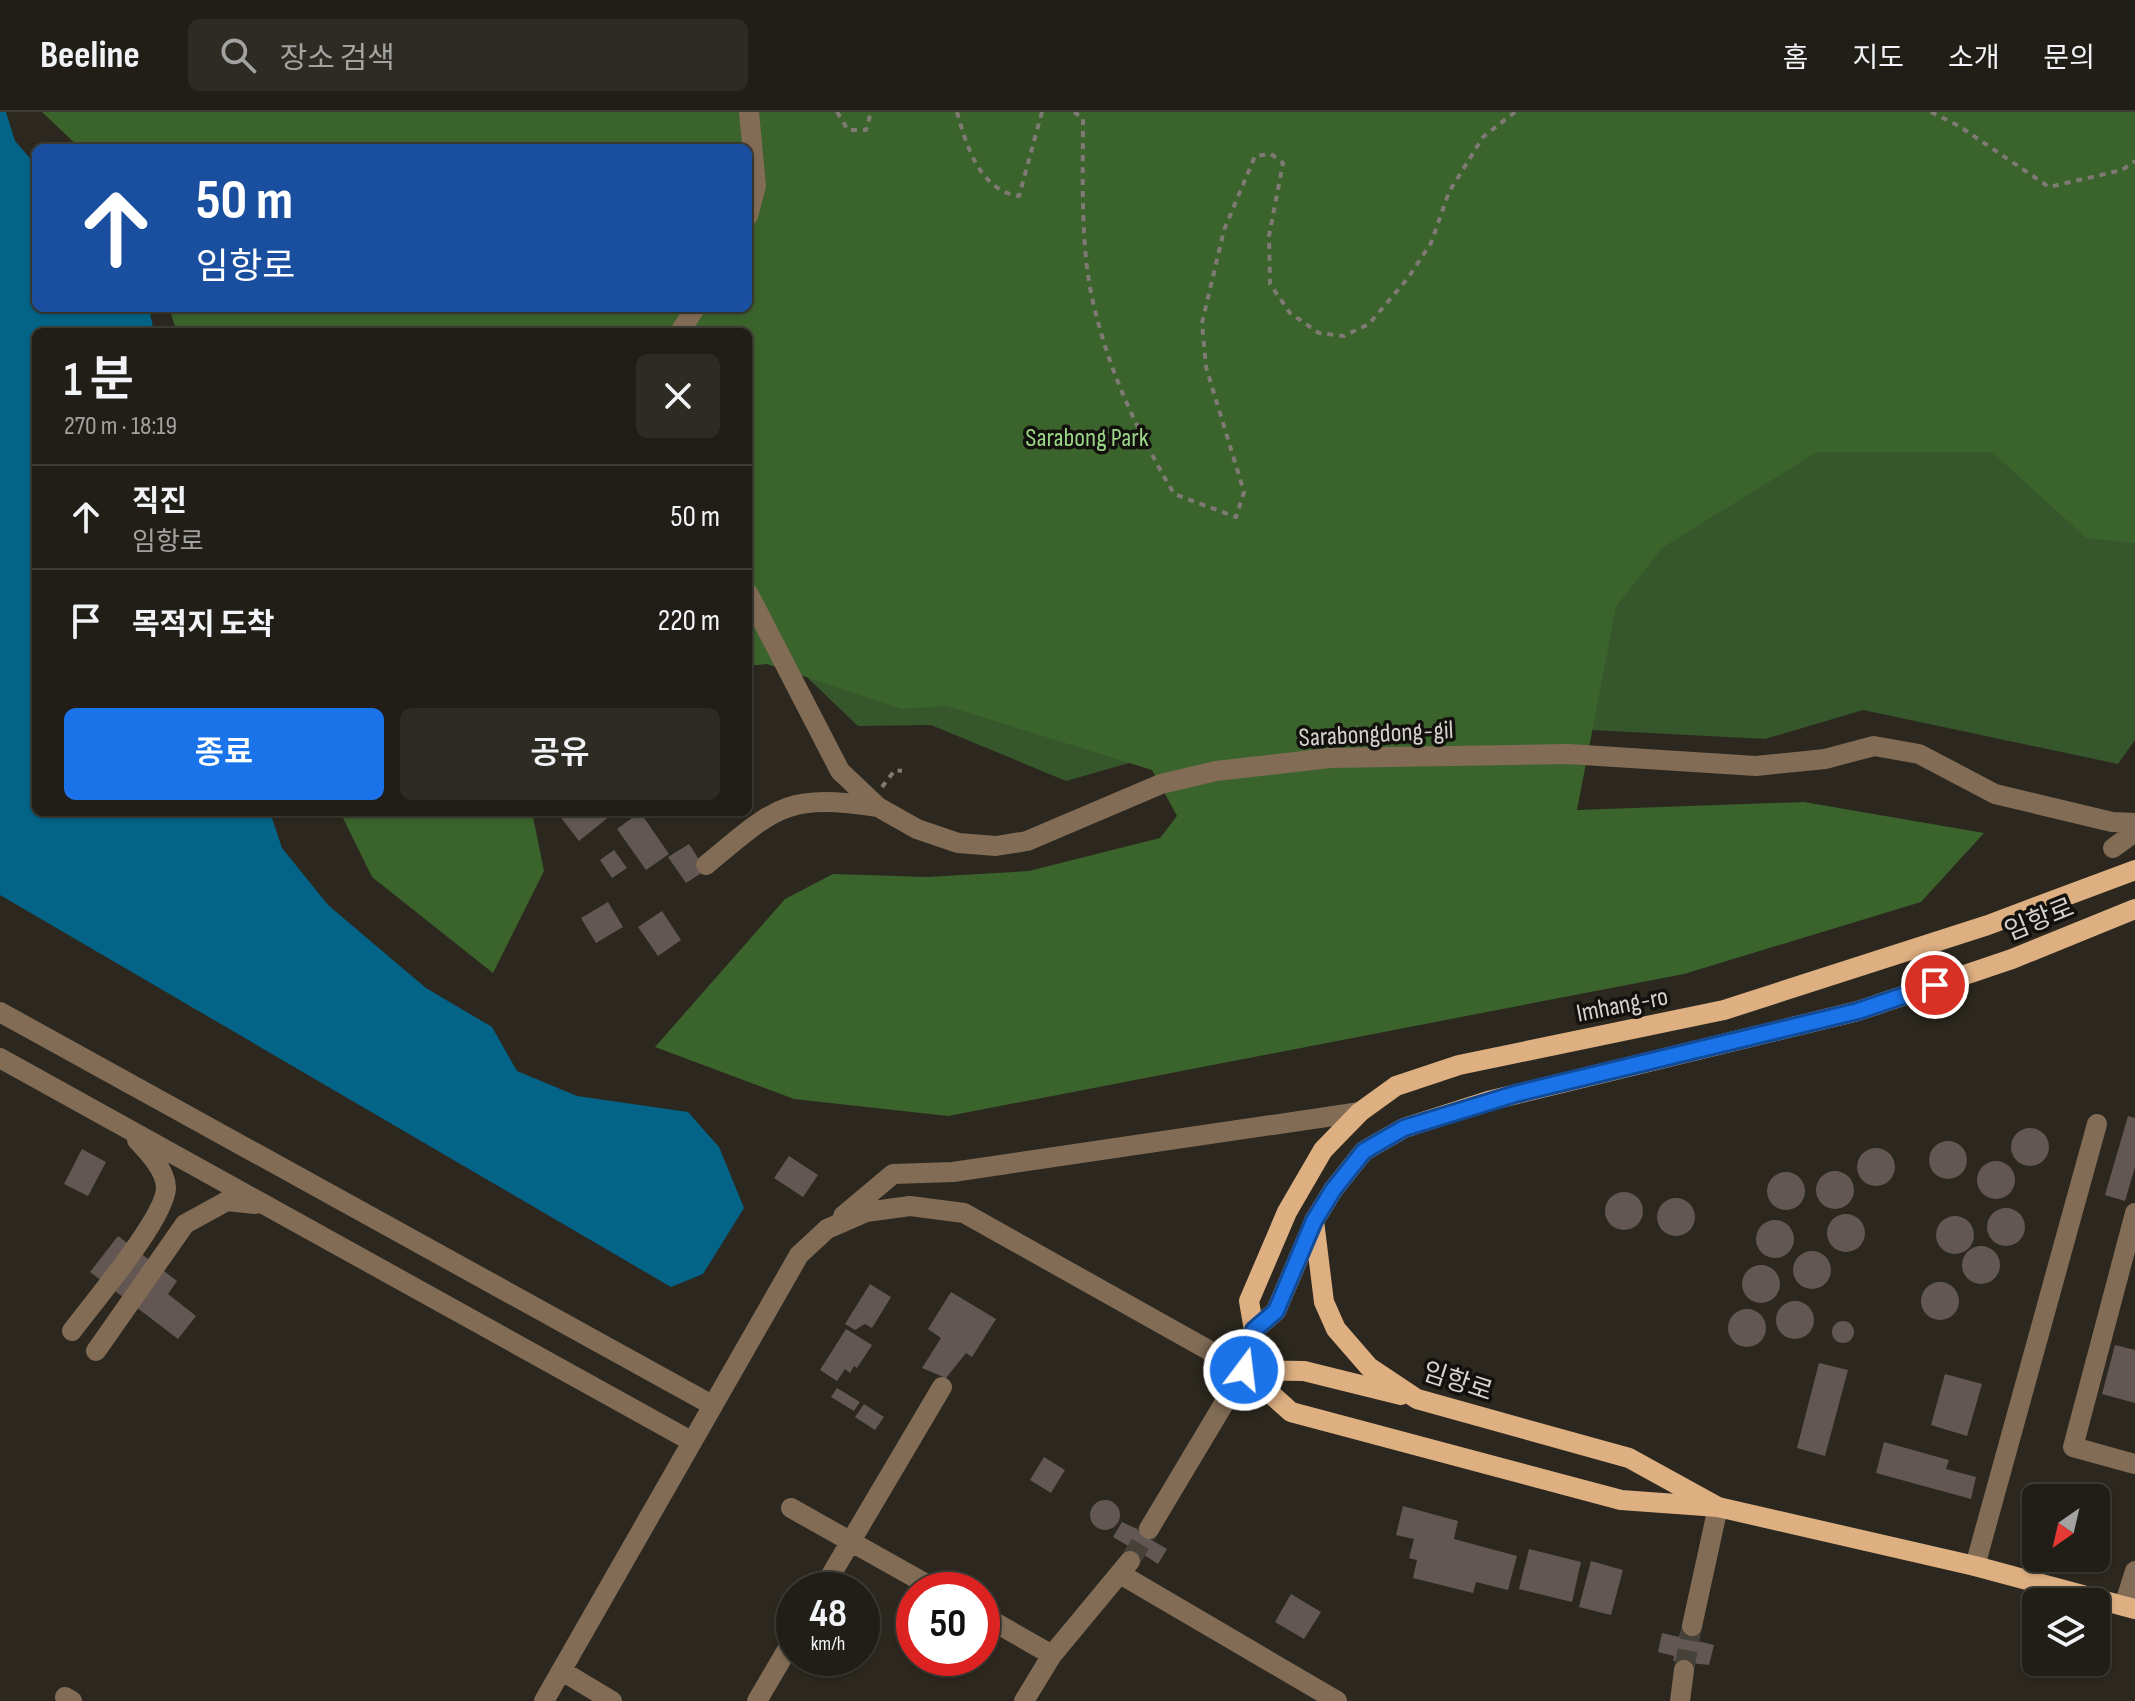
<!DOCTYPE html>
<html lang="ko">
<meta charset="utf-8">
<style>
body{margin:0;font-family:"Sofia Sans Condensed","Noto Sans KR",sans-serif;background:#2d2b24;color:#f1f3f6;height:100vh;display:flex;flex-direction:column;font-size:30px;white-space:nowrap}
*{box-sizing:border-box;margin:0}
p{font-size:26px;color:#a2a2a1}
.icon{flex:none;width:44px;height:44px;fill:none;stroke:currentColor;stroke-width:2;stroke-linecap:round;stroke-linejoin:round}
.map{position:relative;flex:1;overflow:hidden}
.panel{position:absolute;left:32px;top:216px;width:720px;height:488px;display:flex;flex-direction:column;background:#211e17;border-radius:12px;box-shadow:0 2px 6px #0004,0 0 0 2px #3e3c36}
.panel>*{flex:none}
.top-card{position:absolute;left:32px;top:32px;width:720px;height:168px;border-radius:12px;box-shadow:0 2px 6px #0004,0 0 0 2px #3e3c36;background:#1a4fa0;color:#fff;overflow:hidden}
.needle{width:52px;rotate:214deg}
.buttons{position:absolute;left:2022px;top:1372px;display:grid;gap:16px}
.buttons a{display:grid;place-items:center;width:88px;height:88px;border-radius:12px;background:#211e17;box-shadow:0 2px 6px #0004,0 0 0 2px #3e3c36;font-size:40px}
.speed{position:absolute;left:776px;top:1460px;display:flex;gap:16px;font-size:40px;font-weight:700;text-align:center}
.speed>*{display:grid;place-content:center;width:104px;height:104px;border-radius:50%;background:#211e17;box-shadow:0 2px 6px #0004,0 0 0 2px #3e3c36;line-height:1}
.speed small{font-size:20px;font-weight:400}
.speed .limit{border:12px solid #d22;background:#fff;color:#111}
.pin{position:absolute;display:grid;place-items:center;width:68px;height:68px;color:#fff;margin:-34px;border:4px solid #fff;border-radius:50%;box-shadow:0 2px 8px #0007}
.me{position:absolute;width:88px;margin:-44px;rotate:15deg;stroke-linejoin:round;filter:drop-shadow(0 0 6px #0008)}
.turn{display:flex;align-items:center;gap:28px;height:168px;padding:0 32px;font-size:36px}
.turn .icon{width:104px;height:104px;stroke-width:2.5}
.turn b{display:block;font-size:56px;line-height:68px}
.round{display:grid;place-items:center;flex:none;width:84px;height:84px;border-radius:12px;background:#2d2b24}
.summary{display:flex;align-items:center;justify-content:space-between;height:136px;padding:0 32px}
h1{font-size:48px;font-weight:600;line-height:60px}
.cta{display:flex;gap:16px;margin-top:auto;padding:16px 32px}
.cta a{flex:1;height:92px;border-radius:12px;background:#1a73e8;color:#fff;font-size:32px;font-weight:600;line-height:92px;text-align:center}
.cta a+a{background:#2d2b24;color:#f1f3f6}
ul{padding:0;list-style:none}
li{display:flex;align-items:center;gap:24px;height:104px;padding:0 32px;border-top:2px solid #3e3c36}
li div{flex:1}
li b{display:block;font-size:30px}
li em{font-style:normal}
header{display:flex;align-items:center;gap:48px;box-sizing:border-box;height:112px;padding:0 40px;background:#211e17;border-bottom:2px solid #3e3c36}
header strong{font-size:38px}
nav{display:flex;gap:44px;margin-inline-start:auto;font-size:28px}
.search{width:560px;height:72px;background:#2d2b24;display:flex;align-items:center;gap:20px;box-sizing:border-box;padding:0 28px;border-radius:12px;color:#a2a2a1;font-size:30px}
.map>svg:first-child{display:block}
</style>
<header>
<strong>Beeline</strong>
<div class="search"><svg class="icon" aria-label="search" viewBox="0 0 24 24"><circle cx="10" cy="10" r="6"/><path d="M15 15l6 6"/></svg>장소 검색</div>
<nav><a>홈</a><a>지도</a><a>소개</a><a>문의</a></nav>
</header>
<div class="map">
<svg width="2135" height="1589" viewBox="0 0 2135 1589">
<rect width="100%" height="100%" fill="#2c281f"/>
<path fill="#36562b" d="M2135 0V628L2118 652 1863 598 1765 627 1378 607 1203 630 1066 669 931 613 858 614 748 509V196Z"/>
<path fill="#3b632c" d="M42 0H2135V431L2086 426 1992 340H1817L1662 436 1616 495 1577 698 1804 690 1984 721 1921 790 1684 862 948 1004 794 987 655 935 785 787 833 762 928 765 1029 759 1160 726 1177 704 1152 658 946 594 902 597 767 552 748 554V220H177L169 196H748V36H80Z
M340 700H532L544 759 493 861 372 765Z"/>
<path fill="#036487" d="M0 0H6L15 29 36 53V196H149L154 220H36V700H270L282 736 328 793 426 876 492 915 517 959 577 984 688 1000 719 1035 744 1096 703 1162 671 1175 0 783Z"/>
<path fill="#625752" d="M563 700H615L579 729 559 703Z
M640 700 669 742 646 758 617 717Z
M689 732 706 758 686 771 668 745Z
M614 738 627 756 612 766 600 748Z
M608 790 623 815 596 831 581 806Z
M662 799 681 828 658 844 638 815Z
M2128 1004 2135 1006V1055L2125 1089 2105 1083Z
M2011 1035a19 19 0 1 1 38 0a19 19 0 1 1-38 0Z
M1929 1048a19 19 0 1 1 38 0a19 19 0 1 1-38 0Z
M1857 1055a19 19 0 1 1 38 0a19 19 0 1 1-38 0Z
M82 1037 106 1050 88 1084 64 1072Z
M789 1044 818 1063 803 1085 774 1066Z
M1977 1068a19 19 0 1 1 38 0a19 19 0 1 1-38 0Z
M1816 1078a19 19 0 1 1 38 0a19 19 0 1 1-38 0Z
M1767 1079a19 19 0 1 1 38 0a19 19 0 1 1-38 0Z
M1605 1099a19 19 0 1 1 38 0a19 19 0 1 1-38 0Z
M1657 1105a19 19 0 1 1 38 0a19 19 0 1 1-38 0Z
M1987 1115a19 19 0 1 1 38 0a19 19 0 1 1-38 0Z
M1827 1121a19 19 0 1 1 38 0a19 19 0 1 1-38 0Z
M1936 1123a19 19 0 1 1 38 0a19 19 0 1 1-38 0Z
M1756 1127a19 19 0 1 1 38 0a19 19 0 1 1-38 0Z
M118 1124 177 1169 168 1182 196 1204 178 1227 90 1160Z
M1962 1153a19 19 0 1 1 38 0a19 19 0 1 1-38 0Z
M1793 1158a19 19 0 1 1 38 0a19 19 0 1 1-38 0Z
M1742 1172a19 19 0 1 1 38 0a19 19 0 1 1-38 0Z
M1921 1189a19 19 0 1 1 38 0a19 19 0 1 1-38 0Z
M870 1172 891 1185 872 1216 865 1212 855 1218 845 1212Z
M951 1180 996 1207 972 1245 966 1241 946 1266 922 1256 941 1226 928 1217Z
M1776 1208a19 19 0 1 1 38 0a19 19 0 1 1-38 0Z
M1728 1216a19 19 0 1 1 38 0a19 19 0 1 1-38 0Z
M1832 1220a11 11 0 1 1 22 0a11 11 0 1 1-22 0Z
M846 1217 872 1233 857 1256 854 1254 850 1261 845 1257 837 1269 820 1258Z
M2115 1233 2135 1238V1291L2102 1282Z
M1819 1251 1848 1258 1825 1344 1797 1336Z
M1945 1262 1982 1272 1967 1324 1931 1313Z
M837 1276 860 1290 854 1299 831 1285Z
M864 1292 884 1305 875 1318 855 1305Z
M1884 1330 1949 1348 1946 1357 1976 1365 1971 1387 1876 1361Z
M1044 1345 1065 1358 1051 1381 1030 1368Z
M1090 1403a15 15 0 1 1 30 0a15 15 0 1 1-30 0Z
M1403 1394 1458 1409 1454 1427 1517 1444 1508 1478 1476 1470 1473 1481 1413 1466 1417 1448 1409 1446 1414 1427 1396 1423Z
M1122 1410 1152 1424 1150 1427 1167 1437 1158 1452 1141 1441 1136 1449 1126 1443 1130 1435 1113 1425Z
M1529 1437 1581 1450 1572 1490 1519 1477Z
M1591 1449 1623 1458 1611 1503 1579 1495Z
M1291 1482 1321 1500 1304 1527 1275 1510Z
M1681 1518 1699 1522 1698 1529 1714 1533 1709 1553 1673 1549 1674 1544 1658 1540 1662 1521 1679 1525Z"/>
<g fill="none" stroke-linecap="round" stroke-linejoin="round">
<path stroke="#464239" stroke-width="20" stroke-dasharray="20 10" stroke-linecap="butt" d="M1130 1449 1149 1417
M1684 1558 1692 1514"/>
<path stroke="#7f7b74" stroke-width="4" stroke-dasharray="6 6" stroke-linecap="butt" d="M837 0 848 18H866L871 0
M957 0C966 33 980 79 1019 84L1042 0
M1074 0 1083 6C1083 64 1080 134 1093 190 1110 263 1137 318 1174 382L1236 405 1244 380 1206 255 1202 211 1224 118 1255 44 1271 42 1283 51 1269 124 1270 172 1290 201 1319 221 1344 224 1369 212 1408 166 1431 131 1449 80 1483 25 1515 0
M1931 0 1959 14 2049 75 2122 58 2135 49
M882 675 895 658 902 659"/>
<path stroke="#826c56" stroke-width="20" d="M748 104 756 74 749 0
M680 220 695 196
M748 481 840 659 878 695 917 717 958 731 996 734 1027 729 1161 672 1216 659 1330 646 1568 642 1756 654 1825 647 1874 634 1919 642 1995 682 2112 710 2135 711
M2113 736 2135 720
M706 753C775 696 784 681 878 695
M0 900 712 1293
M0 946 691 1329
M2135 1101 2073 1335 2135 1352
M843 1104 893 1062 953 1060 1360 1000
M72 1219C92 1192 167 1104 166 1075 165 1057 148 1040 137 1028
M96 1239 185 1112 227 1089 255 1092
M791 1396 937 1478
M1975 1454 2097 1012
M1122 1463 1337 1589
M822 1478 942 1275
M2124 1494 2135 1459
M982 1503 1052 1543
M1692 1514 1718 1395
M562 1559 612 1589
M65 1585 72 1589
M544 1589 799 1143 827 1117 866 1100 910 1094 964 1101 1244 1258 1149 1417
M757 1589 794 1526
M1024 1589 1052 1543 1130 1449
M1680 1589 1684 1558"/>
<path stroke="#ddaf81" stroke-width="20" d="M1254 1218 1276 1199 1313 1112
M1244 1258 1254 1218 1249 1189 1287 1100 1323 1038 1360 1000 1396 974 1459 953 1724 898 1988 813 2135 758
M1244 1258 1291 1300 1621 1388 1718 1395 1975 1454 2135 1497
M1244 1258 1304 1259 1401 1283
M1718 1395 1629 1346 1417 1287 1369 1255 1336 1217 1324 1190 1314 1109 1333 1078 1364 1039 1404 1016 1488 989 1858 899 2012 847 2135 797"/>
</g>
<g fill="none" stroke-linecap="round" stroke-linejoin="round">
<defs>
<path id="route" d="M1244 1258 1254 1218 1276 1199 1314 1109 1333 1078 1364 1039 1404 1016 1515 982 1858 899 1935 873"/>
</defs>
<use href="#route" stroke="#114b97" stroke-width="20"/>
<use href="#route" stroke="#1a73e8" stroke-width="14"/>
</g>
<g text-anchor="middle" stroke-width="7" stroke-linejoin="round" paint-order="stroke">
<g font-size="26" fill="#9ad685" stroke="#13110d">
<text x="1087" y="334">Sarabong Park</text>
</g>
<g font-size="26" fill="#d6d3ce" stroke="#13110d">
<text transform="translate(1376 621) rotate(-3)" y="9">Sarabongdong-gil</text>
<text transform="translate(2039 807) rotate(-22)" y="9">임항로</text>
<text transform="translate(1622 892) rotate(-11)" y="9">Imhang-ro</text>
<text transform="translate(1458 1269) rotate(18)" y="9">임항로</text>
</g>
</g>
</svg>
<div class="buttons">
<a><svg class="needle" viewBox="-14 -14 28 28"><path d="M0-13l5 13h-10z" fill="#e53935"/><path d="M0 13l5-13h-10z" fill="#a2a2a1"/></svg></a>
<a><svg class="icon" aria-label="layers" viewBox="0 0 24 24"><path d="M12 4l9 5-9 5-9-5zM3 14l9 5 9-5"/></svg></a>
</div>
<div class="speed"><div>48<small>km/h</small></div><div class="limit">50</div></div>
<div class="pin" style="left:1935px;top:873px;background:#d93025"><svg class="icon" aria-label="arrive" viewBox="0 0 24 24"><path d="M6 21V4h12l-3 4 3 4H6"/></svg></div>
<svg class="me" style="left:1244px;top:1258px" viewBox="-20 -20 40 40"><circle r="17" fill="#1a73e8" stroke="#fff" stroke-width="3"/><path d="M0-11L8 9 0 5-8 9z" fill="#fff"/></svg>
<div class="top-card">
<div class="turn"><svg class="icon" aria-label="ahead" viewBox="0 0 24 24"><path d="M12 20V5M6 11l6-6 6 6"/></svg><div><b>50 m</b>임항로</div></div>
</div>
<section class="panel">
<div class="summary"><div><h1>1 분</h1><p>270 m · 18:19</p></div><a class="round"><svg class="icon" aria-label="close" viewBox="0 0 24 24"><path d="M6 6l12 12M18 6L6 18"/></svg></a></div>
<ul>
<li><svg class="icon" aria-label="ahead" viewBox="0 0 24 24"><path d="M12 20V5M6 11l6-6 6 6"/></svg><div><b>직진</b><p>임항로</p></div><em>50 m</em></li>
<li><svg class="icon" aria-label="arrive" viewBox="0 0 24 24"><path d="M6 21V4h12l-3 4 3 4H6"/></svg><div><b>목적지 도착</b></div><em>220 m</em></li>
</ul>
<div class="cta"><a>종료</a><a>공유</a></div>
</section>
</div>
